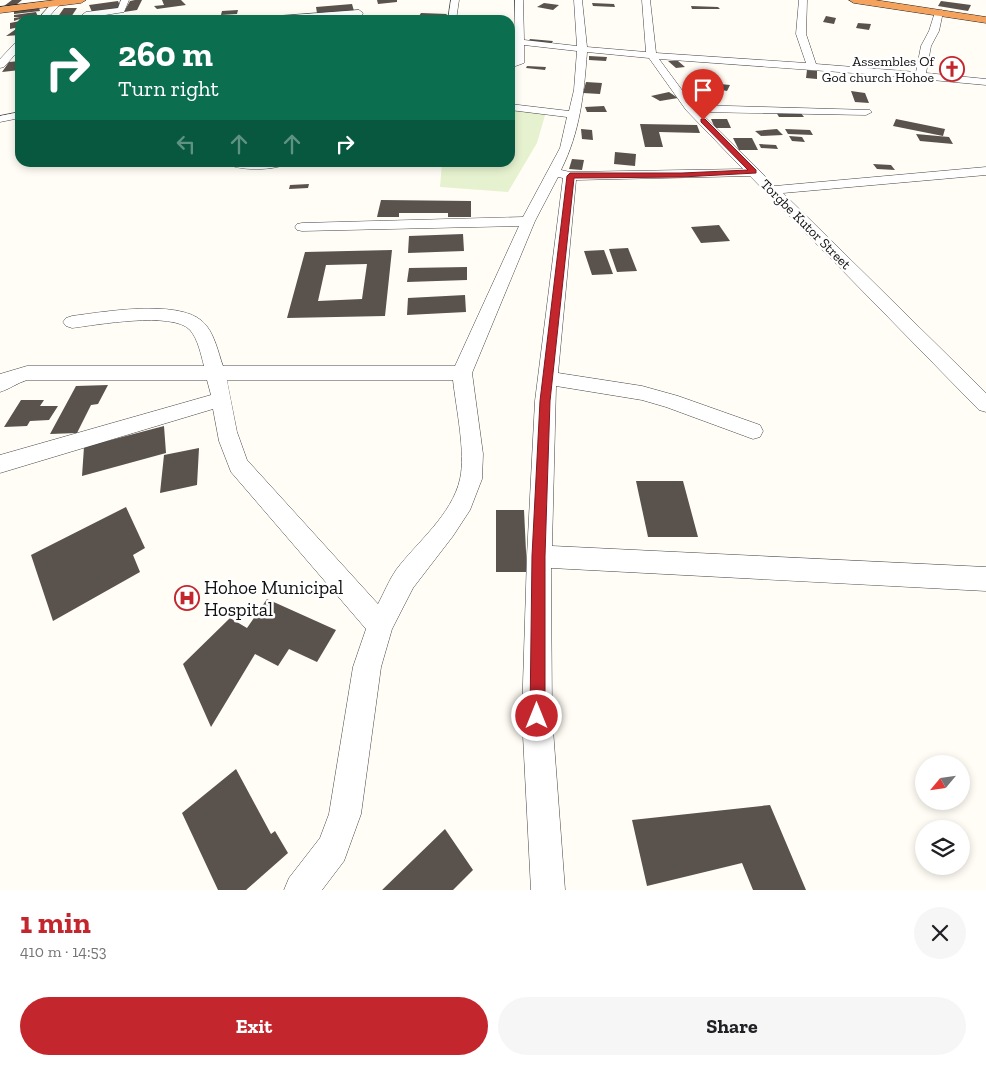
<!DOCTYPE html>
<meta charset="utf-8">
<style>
body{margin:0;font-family:"Zilla Slab",serif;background:#f6f6f6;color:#202124;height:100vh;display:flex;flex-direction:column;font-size:19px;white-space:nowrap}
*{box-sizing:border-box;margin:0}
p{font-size:16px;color:#757577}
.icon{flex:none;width:28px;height:28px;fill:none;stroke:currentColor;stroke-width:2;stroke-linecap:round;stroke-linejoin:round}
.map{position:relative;height:890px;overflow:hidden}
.side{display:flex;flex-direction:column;background:#fff;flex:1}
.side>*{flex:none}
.top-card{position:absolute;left:15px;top:15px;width:500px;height:152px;border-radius:15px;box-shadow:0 2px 8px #0003;background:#0b6e4f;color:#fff;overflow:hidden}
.needle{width:32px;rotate:241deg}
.fabs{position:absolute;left:915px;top:755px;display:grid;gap:10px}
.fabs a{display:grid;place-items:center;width:55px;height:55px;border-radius:50%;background:#fff;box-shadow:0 2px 8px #0003;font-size:25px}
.pin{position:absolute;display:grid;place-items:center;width:42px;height:42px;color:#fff;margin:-51px -21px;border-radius:50% 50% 50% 0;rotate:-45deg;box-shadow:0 0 5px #0007}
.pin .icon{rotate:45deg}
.me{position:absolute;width:55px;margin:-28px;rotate:0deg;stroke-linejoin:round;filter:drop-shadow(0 0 4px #0008)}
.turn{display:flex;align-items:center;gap:18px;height:105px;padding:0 20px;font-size:22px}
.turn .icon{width:65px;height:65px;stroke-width:2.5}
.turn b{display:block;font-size:35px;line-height:42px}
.lanes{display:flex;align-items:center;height:48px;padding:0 20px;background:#0003;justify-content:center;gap:25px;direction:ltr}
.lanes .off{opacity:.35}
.round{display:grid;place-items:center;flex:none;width:52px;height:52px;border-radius:26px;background:#f6f6f6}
.overview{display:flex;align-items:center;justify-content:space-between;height:85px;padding:0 20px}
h1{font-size:30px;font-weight:700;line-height:38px;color:#c4262e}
.cta{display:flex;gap:10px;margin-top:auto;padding:10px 20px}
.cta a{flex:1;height:58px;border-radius:30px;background:#c4262e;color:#fff;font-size:20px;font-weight:700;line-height:58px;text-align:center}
.cta a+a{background:#f6f6f6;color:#202124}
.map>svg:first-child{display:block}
</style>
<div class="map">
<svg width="986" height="890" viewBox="0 0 986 890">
<rect width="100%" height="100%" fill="#fffdf5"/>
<path fill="#e6f2cf" d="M510 105 547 108 537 143 508 192 440 187 442 163 510 162Z"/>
<path fill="#5a524d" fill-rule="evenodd" d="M12 0H22L16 5 4 6Z
M135 0H142L137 10 124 12 130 1Z
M162 0H181L186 5 157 9 154 6 164 5Z
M377 0H397V2L378 4Z
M118 1 121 8 92 12 89 5Z
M941 1 971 5 968 11 938 6Z
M544 3 559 5 553 10 537 7Z
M592 3 614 4 615 7 593 6Z
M352 4 354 11 317 13 316 7Z
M691 6 718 7 720 9H692Z
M39 8 40 11 14 14V11Z
M64 8H77L71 17 57 18Z
M238 10 237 14 221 15 222 11Z
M36 12 38 17 32 18H38L36 20H31V15L14 21V18L20 17H14V15Z
M421 13 447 14 443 20 417 19Z
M826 16 836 18 834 24 823 22Z
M20 21 17 24 20 27V30L16 32H20V35L6 36 19 27 10 29V23Z
M858 23 871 24 869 30 856 28Z
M530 39 553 41 551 44 528 42Z
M589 56 607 57 606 61 589 60Z
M20 61V70L2 72 9 62Z
M668 61H678L685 67 676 68Z
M527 66 546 67 545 70 526 68Z
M807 70 817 71V79L806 78Z
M586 82 602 83 600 94 583 93Z
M686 83H699L706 91 693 92Z
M720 84 730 85 727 91 717 89Z
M851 91 865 93 869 103 855 102Z
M669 92 678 98 660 101 651 96Z
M604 106 607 112H587L585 107Z
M776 112H800L804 117H779Z
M711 119H727L731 128H715Z
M896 119 945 129 943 136 893 126Z
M640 124 697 125 700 133 659 132 663 147H645Z
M581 129 592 130 593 140 582 139Z
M777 129 783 135 761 136 755 131Z
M785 129 810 130 813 135 788 134Z
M916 134 949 137 953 144 920 141Z
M789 136 802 137 805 142 792 141Z
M733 138H752L758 150H739Z
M759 144 776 145 778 149 761 148Z
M615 152 636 154 635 166 614 164Z
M572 159 584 160 582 170 569 169Z
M873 164 891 165 895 170 877 169Z
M309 184 308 188 289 189 290 185Z
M381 200 471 201V217H448V213H399V217H377Z
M719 225 730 241 701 243 691 227Z
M463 234 464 251 408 253 409 236Z
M628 248 637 271 617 272 609 249Z
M392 250 385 316 287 318 305 252ZM367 264 362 299 318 301 326 265Z
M604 250 613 274 592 275 584 251Z
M467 267V280L407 282 409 268Z
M465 295 466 312 407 315 408 298Z
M108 385 98 404 91 405 77 433 50 434 76 386Z
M21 400H44L40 406H58L49 420 30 421 27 426 4 427Z
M164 426 166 453 82 476 84 447Z
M199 448 197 485 160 493 164 455Z
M636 481H683L698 537H648Z
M126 507 145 548 133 555 140 572 53 621 31 555Z
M496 510H524L527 572H496Z
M267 599 336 630 317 662 289 649 278 666 255 654 211 727 183 664 230 618 247 628Z
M236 769 271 834 275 831 288 853 246 890H218L182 813Z
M770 805 806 890H753L742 863 647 886 632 820Z
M445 829 473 870 453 890H382Z"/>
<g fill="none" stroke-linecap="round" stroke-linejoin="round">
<defs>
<path id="minor" d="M121 0H129L124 12 86 18 82 15 86 12 118 8Z
M451 0H459L456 20H448Z
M515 0H523L524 40 577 46 574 0H582L587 47 646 52 642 0H650L656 53 806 63 796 34 799 0H807L806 34 816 64 916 72 921 46 929 31 935 12 942 10 943 12 939 31 931 46 926 73 986 79V85L867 74 659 59 693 105 870 110 872 112 866 115 700 112 775 186 986 167V175L783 193 986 393V412L979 410 750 176 576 180 558 373 642 386 678 396 760 425 763 431 760 437 753 439 666 407 642 400 556 386 552 546 986 567V591L551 568 552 716 565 890H531L522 716 527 556 535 401 563 178 558 177 535 221 472 373 483 454 482 479 470 510 453 536 413 588 392 629 381 667 361 814 344 861 322 890H284L289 878 320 838 329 814 353 667 366 629 231 472 219 441 213 409 0 473V455L211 395 207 380H27C17 383 10 389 0 392V374L27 366H204C201 355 198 339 190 330 173 311 96 325 72 328L66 326 63 322 66 318 72 316C103 312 177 299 202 321 214 331 218 352 223 366H455L519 226 302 231 297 230 295 227 297 224 302 223 523 217 560 148 567 117 510 110V104L569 111 574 90 577 51 524 45V63L510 68V62L514 61V44H510V38L514 39ZM587 52 649 58 686 110 743 169 570 172 561 170C580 132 584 94 587 52ZM227 380H453C456 408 466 453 460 479 452 515 417 542 396 570 389 580 384 593 378 604L247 460 237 432Z
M54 1 61 3 46 20H37Z
M359 10 363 13 362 15 300 20H262L266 17Z
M20 40V49L4 67 0 68V59L17 41Z
M20 112V118L0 122V116Z
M225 162H289C280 171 234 172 225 162Z"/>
<path id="highway" d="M55 0H86L81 3 0 13V7Z
M849 0H875L986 17V23L854 3Z"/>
</defs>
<use href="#minor" stroke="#444" stroke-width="1"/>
<use href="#highway" stroke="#222" stroke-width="1"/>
<use href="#minor" fill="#fff" fill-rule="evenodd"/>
<use href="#highway" fill="#f5a25d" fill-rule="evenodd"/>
</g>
<path fill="#c4262e" stroke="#7f191e" d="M701 119H705L756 170V173L682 177 574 178 550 401 545 556V716L543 721 537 724 532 721 530 716 532 556 540 401 567 176 570 173H682L748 170 701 122Z"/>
<defs>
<symbol id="church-ring" viewBox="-11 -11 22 22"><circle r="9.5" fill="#fff" stroke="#c4262e" stroke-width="1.5"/><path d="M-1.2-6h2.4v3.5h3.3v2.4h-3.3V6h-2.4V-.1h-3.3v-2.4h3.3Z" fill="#c4262e"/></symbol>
<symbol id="hospital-ring" viewBox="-11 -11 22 22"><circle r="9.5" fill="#fff" stroke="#c4262e" stroke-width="1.5"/><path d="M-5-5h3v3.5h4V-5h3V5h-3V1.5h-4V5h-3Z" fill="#c4262e"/></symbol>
</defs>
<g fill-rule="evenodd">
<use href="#church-ring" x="938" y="55" width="28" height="28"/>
<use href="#hospital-ring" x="173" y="584" width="28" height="28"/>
</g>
<g text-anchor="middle" stroke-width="5" stroke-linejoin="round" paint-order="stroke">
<g font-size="14" fill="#111" stroke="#fff" text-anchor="end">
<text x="934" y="66">Assembles Of<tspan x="934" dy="16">God church Hohoe</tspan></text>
</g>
<g font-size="14" fill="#111" stroke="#fff">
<text transform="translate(806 224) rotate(45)" y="5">Torgbe Kutor Street</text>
</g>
<g font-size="19" fill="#111" stroke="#fff" text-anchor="start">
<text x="204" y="594">Hohoe Municipal<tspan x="204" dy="22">Hospital</tspan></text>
</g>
</g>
</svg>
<div class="fabs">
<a><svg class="needle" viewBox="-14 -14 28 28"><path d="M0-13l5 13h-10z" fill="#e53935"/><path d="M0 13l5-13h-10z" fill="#757577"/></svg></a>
<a><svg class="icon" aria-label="layers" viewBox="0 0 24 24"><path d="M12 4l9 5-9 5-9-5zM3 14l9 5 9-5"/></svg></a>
</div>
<div class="pin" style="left:703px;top:120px;background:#d93025"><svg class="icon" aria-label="arrive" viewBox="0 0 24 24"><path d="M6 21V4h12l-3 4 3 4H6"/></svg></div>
<svg class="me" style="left:537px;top:716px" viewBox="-20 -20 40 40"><circle r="17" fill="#c4262e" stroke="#fff" stroke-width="3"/><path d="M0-11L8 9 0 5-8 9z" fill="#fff"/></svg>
<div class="top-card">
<div class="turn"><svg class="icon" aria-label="right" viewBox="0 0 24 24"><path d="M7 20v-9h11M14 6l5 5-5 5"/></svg><div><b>260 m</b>Turn right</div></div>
<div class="lanes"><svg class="icon off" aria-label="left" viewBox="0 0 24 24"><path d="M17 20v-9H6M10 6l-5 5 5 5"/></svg><svg class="icon off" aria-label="ahead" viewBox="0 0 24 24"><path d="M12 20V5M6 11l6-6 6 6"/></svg><svg class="icon off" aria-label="ahead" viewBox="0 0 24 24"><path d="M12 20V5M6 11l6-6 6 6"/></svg><svg class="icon" aria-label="right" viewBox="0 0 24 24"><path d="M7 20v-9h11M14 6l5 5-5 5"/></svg></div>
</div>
</div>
<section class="side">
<div class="overview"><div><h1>1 min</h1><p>410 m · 14:53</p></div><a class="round"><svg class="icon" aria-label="close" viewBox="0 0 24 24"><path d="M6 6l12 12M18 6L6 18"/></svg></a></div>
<div class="cta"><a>Exit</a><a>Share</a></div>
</section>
